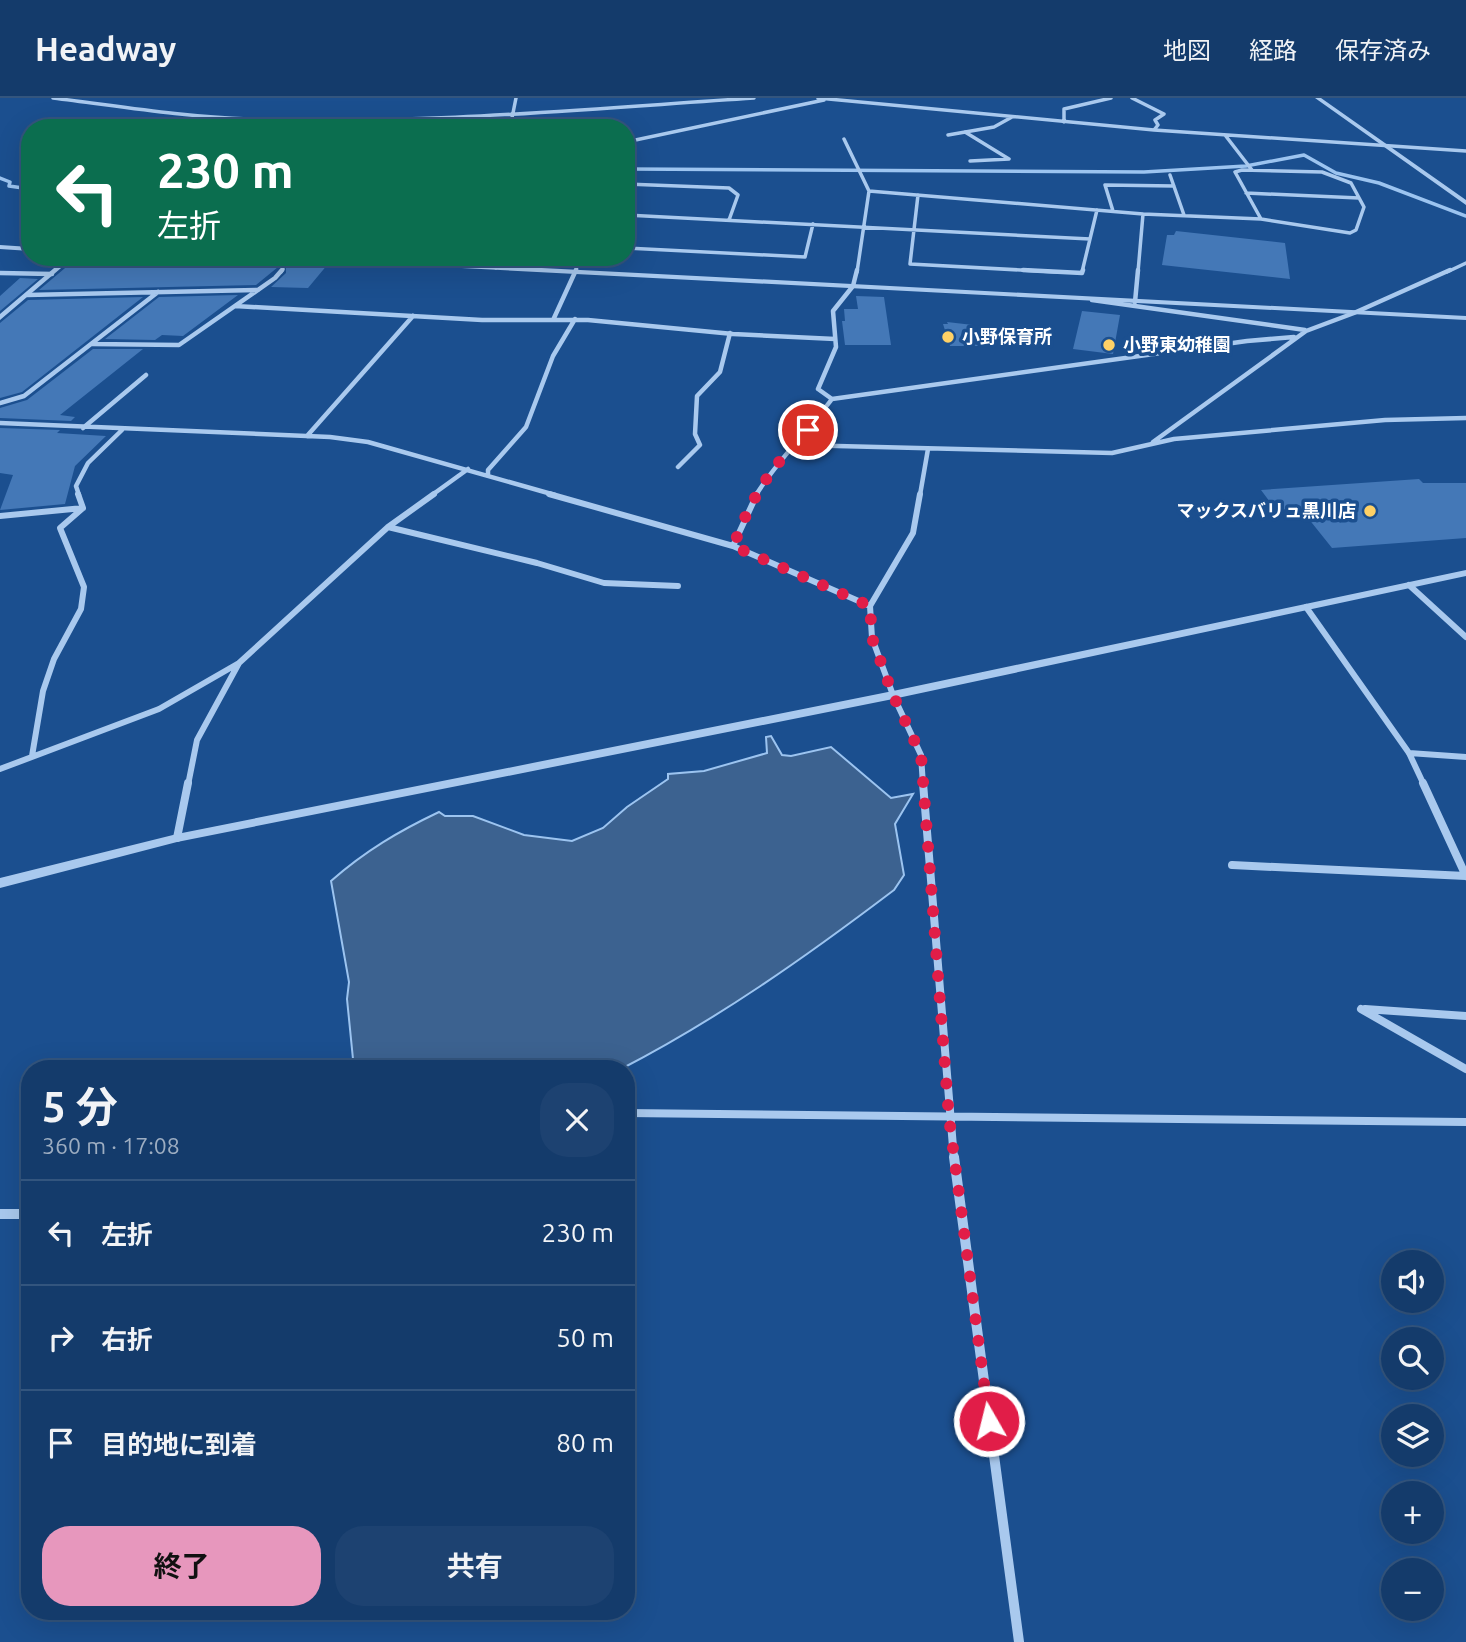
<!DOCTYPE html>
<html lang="ja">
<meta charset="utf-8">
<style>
body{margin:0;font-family:Ubuntu,"Noto Sans JP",sans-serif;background:#1d4271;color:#f1f3f6;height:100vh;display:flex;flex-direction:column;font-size:26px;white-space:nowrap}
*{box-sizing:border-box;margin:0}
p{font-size:23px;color:#9dadc1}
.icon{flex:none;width:38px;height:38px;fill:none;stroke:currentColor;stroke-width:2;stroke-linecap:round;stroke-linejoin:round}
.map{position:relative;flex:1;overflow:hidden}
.side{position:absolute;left:21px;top:962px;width:614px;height:560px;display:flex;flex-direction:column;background:#143b6b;border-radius:28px;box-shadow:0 7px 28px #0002,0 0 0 2px #33557e}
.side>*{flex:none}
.hud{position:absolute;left:21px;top:21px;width:614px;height:147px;border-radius:28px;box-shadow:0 7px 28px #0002,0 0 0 2px #33557e;background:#0b6e4f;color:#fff;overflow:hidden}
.fabs{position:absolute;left:1381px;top:1152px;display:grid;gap:14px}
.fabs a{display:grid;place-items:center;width:63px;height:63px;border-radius:50%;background:#143b6b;box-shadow:0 7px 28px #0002,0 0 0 2px #33557e;font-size:35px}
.pin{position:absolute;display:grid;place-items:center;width:60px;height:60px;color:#fff;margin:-30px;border:4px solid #fff;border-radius:50%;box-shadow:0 2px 7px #0007}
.me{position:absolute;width:77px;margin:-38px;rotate:352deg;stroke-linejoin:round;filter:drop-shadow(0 0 5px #0008)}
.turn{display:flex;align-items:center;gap:24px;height:147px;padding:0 21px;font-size:32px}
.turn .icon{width:91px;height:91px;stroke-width:2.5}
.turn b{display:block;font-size:49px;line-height:60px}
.round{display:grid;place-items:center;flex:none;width:74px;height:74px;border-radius:28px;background:#1d4271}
.summary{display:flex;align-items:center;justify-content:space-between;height:119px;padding:0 21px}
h1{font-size:42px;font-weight:700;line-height:52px}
.button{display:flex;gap:14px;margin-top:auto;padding:14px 21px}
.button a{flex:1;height:80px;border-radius:28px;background:#e797bd;color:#111;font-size:28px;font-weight:700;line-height:80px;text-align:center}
.button a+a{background:#1d4271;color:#f1f3f6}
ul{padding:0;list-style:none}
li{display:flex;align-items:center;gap:21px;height:105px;padding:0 21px;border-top:2px solid #33557e}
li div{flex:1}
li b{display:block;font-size:26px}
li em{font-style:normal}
header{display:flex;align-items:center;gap:42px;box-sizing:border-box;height:98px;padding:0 35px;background:#143b6b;border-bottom:2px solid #33557e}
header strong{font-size:33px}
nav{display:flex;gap:38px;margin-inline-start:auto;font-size:24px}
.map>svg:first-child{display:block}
</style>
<header>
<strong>Headway</strong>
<nav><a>地図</a><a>経路</a><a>保存済み</a></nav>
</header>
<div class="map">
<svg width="1466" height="1544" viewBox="0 0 1466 1544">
<rect width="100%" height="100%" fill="#1b4f8f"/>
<path fill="#3c6290" stroke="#9cc4f0" stroke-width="2" d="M771 638 782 657 791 658 831 649 891 700 913 696 895 726 904 777 894 792C807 858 718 921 621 971H354L347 901 349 884 331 783C365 753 399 733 439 714L445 718H473L524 737 572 743 603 730 627 709 668 681V676L704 673 767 655 766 639Z"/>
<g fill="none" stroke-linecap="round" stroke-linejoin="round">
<path stroke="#9cc4f0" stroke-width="3.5" d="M626 71 1144 74 1246 68 1304 57 1336 75 1379 85 1466 118
M0 80 10 84 9 88 30 91"/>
</g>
<path fill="#4478b7" d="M1176 133 1285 145 1290 181 1162 167 1167 137H1174Z
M146 164 277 166 278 169 256 187 39 192 71 165 124 167Z
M298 164 328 166 308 190 271 189 286 175V166Z
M20 180 38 181 0 213V198Z
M238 197 183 238 162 237 155 242 105 241 159 199Z
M856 198 884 199 891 247H845L842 223H845L844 211H858Z
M143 199 22 294 0 300V225L28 202Z
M1082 213 1120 217 1113 256 1073 251Z
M947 224 973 227 979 248H950L943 226H948Z
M93 251H143L60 317 75 319 71 323 0 320V310L27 302Z
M0 330 60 332 57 335 106 338 75 368 65 406 0 412 13 377 0 375Z
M1419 381 1423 385H1466V440L1332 450 1300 410 1276 412 1261 392Z"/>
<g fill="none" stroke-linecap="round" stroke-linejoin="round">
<path stroke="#a9c9ee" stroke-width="3.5" d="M53 0C118 8 183 19 249 21 417 27 586 11 754 0
M818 0 1154 32 1466 53
M1132 0 1164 16 1155 22 1158 27 1154 32
M1064 24V11L1111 0
M510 30 516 0
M965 34 1009 61 970 63
M948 37 994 29 1012 19
M1225 37 1252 72
M844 41 869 93 857 174
M626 44 824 2
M1242 72 1322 74 1351 85 1364 109 1356 132 1350 135 1261 121 1235 74Z
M1170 77 1184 117
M626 86 729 90 738 97 729 122
M869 93 1143 116 1261 121
M1246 95 1359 100
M918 97 910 166 1057 174
M1113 113 1105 87 1174 88
M626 117 1090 141
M626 150 805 159 813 126
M279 159 283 171 281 174
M496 170 498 159
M576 174 578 159
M1082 174 1097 112
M1138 174 1143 116
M1447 174 1466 165"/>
<path stroke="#a9c9ee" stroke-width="4.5" d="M1023 172 1082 175 1083 172
M0 175 52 176
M27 197 258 192
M1092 202 1305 232
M1135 204 1138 172
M235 208 482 222H588L733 236 835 241
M554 220 576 172
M92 246 179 247 275 180 282 172
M832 301 818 291 836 249 833 213 853 188 857 172
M0 305 24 298 158 194
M0 325 330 339 368 344 555 397
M83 330 146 277
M307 338 413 218
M1153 344 1306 233 1354 215 1450 172
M797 347 1112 355 1174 341 1385 322 1466 320
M678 369 700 347 695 336 697 298 720 274 730 235
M488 377V372L526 329 553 258 575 221
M79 397 76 388 88 365 122 332
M432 397 468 371
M756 397C777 363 807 334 832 301L1247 243 1294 239
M920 397 928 351"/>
<path stroke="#a9c9ee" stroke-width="6" d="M549 396 733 448 870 508 872 540 893 597 921 657 923 687
M0 418 83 410
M388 429 537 465 604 485 678 488
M733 448 757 396
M1409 487 1466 539
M870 508 913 435 920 396
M1306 509 1409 655 1424 687
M1409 655 1466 659
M32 658 43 593 54 561 81 511 84 489 60 430 83 410 78 396
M0 671 159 611 239 565 388 429 434 396
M188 687 197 642 239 565"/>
<path stroke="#a9c9ee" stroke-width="8" d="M923 685 954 1061
M1423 685 1466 778
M177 740 188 685
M1232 767 1466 778
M1361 911 1466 971
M1365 911 1466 918
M626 1015 1466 1024"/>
<path stroke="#a9c9ee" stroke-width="10" d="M954 1059 1019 1544
M0 1116H30"/>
<path fill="#a9c9ee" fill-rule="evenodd" d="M1315 0H1321L1466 102V107Z
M0 147 30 149V153L0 151Z
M67 159H74L0 222V216Z
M285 159H332L1466 218V222L288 161Z
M1466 472V478L893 601 177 744 0 790V780L177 736 893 593Z"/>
</g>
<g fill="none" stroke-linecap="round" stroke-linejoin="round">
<path stroke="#e11d48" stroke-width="12" stroke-dasharray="0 21.6" d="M808 332 772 372 750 408 733 448 870 508 872 540 893 597 921 657 949 1020 989 1323"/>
</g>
<g fill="#ffd166" stroke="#1b4f8f" stroke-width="2.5">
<circle cx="948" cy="239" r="7"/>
<circle cx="1109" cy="247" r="7"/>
<circle cx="1370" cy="413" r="7"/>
</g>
<g text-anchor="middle" stroke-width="7" stroke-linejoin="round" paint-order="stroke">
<g font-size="18" font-weight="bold" fill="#fff" stroke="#1b4f8f" text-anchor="start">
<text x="962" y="245">小野保育所</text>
<text x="1123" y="253">小野東幼稚園</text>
<text x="1356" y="419" text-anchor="end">マックスバリュ黒川店</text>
</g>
</g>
</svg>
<div class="fabs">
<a><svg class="icon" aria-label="sound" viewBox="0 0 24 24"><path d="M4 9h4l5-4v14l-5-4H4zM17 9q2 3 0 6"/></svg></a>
<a><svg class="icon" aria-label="search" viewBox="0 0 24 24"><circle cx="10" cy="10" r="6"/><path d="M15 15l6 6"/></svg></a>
<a><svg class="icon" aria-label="layers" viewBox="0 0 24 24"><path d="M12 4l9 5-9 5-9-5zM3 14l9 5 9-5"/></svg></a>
<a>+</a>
<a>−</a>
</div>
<div class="pin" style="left:808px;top:332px;background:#d93025"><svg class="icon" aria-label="arrive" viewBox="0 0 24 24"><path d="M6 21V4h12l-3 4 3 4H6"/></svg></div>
<svg class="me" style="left:989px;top:1323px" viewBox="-20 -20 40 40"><circle r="17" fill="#e11d48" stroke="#fff" stroke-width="3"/><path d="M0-11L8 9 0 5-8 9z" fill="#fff"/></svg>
<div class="hud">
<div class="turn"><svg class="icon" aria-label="left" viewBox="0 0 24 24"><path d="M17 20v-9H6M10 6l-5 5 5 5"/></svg><div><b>230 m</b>左折</div></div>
</div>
<section class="side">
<div class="summary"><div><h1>5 分</h1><p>360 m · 17:08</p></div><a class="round"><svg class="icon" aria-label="close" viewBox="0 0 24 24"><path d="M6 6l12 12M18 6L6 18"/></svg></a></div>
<ul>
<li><svg class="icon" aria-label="left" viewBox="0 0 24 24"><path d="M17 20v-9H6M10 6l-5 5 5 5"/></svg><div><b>左折</b></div><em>230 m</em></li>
<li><svg class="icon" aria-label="right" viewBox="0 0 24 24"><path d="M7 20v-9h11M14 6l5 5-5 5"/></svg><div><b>右折</b></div><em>50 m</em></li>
<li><svg class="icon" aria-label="arrive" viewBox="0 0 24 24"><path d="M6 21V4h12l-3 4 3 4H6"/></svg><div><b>目的地に到着</b></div><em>80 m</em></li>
</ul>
<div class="button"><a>終了</a><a>共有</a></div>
</section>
</div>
